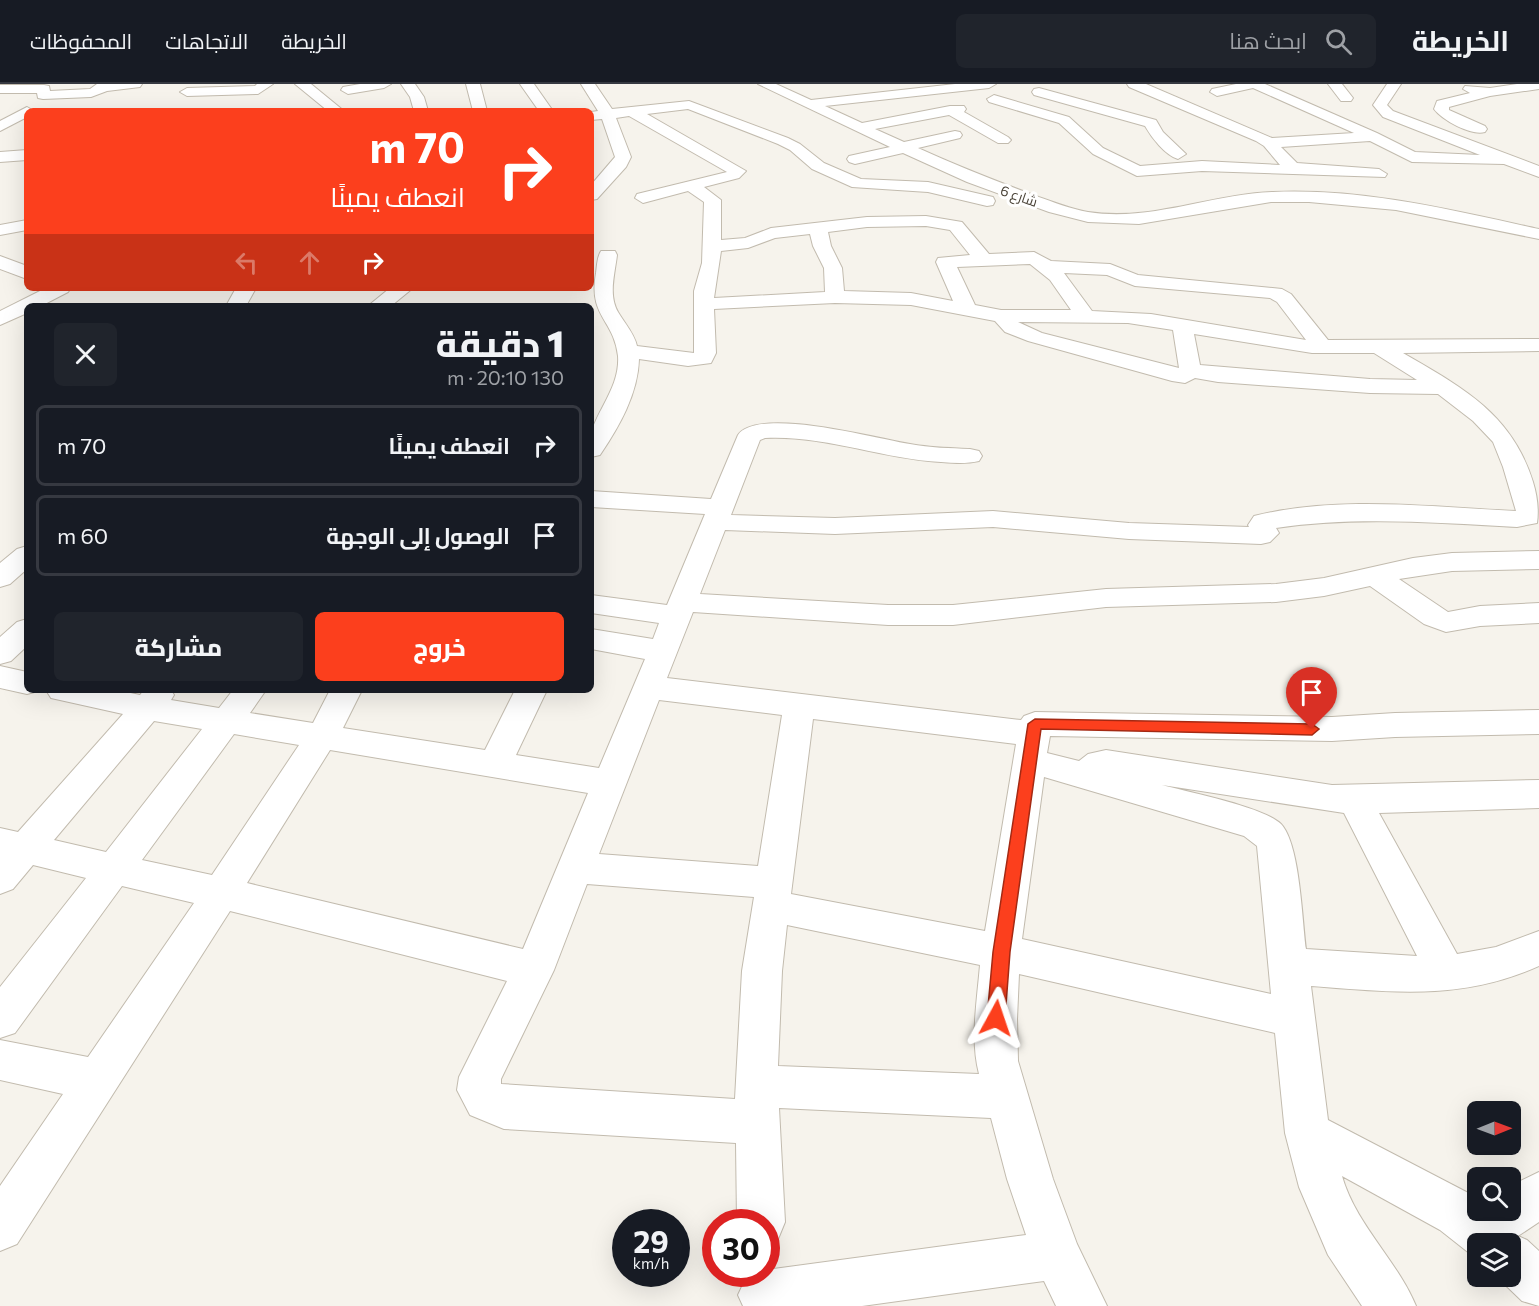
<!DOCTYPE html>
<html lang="ar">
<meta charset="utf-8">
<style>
body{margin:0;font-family:Commissioner,Cairo,sans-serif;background:#20242c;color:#f1f3f6;direction:rtl;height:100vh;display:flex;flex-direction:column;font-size:22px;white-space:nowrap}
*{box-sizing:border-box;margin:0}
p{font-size:20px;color:#9ea1a6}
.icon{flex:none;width:33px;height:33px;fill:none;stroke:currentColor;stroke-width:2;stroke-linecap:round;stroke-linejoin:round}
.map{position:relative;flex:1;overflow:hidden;direction:ltr}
.sheet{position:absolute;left:24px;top:219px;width:570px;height:390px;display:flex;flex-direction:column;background:#171b24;border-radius:9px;box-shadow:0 6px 24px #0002;direction:rtl}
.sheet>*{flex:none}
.banner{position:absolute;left:24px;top:24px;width:570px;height:183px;border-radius:9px;box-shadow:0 6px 24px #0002;direction:rtl;background:#fc3f1d;color:#fff;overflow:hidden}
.needle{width:39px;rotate:89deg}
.buttons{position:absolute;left:1467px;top:1017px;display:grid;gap:12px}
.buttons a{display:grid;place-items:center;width:54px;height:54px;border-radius:9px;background:#171b24;box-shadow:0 6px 24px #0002;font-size:30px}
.speed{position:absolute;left:612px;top:1125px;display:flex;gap:12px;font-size:30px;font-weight:700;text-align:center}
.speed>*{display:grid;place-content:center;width:78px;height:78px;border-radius:50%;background:#171b24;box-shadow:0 6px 24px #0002;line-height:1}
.speed small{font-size:15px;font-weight:400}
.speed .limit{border:9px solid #d22;background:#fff;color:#111}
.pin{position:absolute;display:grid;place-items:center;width:51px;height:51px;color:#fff;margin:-62px -26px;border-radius:50% 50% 50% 0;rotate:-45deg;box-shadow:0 0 6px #0007}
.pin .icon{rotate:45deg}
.me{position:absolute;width:66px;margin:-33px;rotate:5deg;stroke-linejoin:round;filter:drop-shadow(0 0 4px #0008)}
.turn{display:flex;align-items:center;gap:21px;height:126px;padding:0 30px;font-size:27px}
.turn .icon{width:78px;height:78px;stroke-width:2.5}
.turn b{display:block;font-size:42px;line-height:51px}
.lanes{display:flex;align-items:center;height:57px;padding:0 30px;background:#0003;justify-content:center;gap:30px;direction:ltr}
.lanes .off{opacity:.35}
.round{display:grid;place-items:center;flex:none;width:63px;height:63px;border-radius:9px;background:#20242c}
.summary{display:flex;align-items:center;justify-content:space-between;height:102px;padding:0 30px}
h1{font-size:36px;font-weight:800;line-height:45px}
.button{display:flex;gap:12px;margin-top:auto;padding:12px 30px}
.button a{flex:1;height:69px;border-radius:9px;background:#fc3f1d;color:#fff;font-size:24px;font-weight:800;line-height:69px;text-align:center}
.button a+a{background:#20242c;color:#f1f3f6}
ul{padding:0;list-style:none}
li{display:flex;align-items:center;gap:18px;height:81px;margin:0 12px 9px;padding:0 18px;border:3px solid #363941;border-radius:9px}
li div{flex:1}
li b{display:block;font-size:22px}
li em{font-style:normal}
header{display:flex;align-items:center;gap:36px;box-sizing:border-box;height:84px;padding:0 30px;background:#171b24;border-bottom:2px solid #363941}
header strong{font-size:28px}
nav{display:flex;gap:33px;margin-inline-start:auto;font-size:21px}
.search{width:420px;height:54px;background:#20242c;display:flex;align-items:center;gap:15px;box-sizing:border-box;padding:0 21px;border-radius:9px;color:#9ea1a6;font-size:22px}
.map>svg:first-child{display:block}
</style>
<header>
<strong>الخريطة</strong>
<div class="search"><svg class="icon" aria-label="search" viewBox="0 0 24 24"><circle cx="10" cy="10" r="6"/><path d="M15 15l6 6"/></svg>ابحث هنا</div>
<nav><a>الخريطة</a><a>الاتجاهات</a><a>المحفوظات</a></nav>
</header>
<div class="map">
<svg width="1539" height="1222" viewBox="0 0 1539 1222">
<rect width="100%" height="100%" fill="#f6f3ec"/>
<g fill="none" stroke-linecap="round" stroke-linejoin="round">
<defs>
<path id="minor" d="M97 0H142L140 3 107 7 91 13 43 15 38 14 37 9H0V1H44L49 2 50 7 90 5Z
M257 0H273L258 10 187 12 180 8 187 4 255 2Z
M295 0H311L344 27H328Z
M360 0H391L384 4 348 10 341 6 343 3Z
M401 0H415L424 13 428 27H414L410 13Z
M466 0H480L487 27H473Z
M520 0H534L553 27H539Z
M581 0H595L612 25 689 17 788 54 800 60 824 79 861 95 928 98 993 113 995 117 993 121 987 122 928 108 852 103 812 85 790 66 778 60 688 25 647 30 746 87 739 94 704 103 721 116V156L745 154 771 144 867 133 926 132 962 138 989 170 1034 168 1051 177 1110 180 1138 191 1282 205 1291 210 1328 256 1539 255V267L1403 269C1462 303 1512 330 1533 398 1537 411 1539 426 1537 439L1517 443C1437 439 1356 432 1276 444L1279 449 1270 458 1261 460 1129 455 993 443 835 450 725 446 700 510 888 521H953L1106 505 1276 500 1324 494 1413 474 1452 469 1539 467V485L1452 487 1399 495 1448 528 1480 522 1539 519V539L1480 542 1446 548 1424 540 1370 502 1324 512 1276 518 1106 523 953 541H888L693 528 667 594 1021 636 1024 632 1035 628 1332 633 1395 629 1539 626V650L1395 653 1332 657 1050 652 1047 669 1079 677 1088 670 1106 666 1332 701 1539 696V724L1379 729 1457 870 1496 863 1539 847V882C1462 917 1392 908 1311 902L1328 1036 1474 1112 1478 1116V1126H1510V1102L1539 1088V1138L1518 1152 1527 1156 1539 1167V1222L1522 1217 1496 1192H1510V1160H1478V1176L1440 1146 1342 1092C1356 1141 1397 1176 1416 1222H1362L1328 1171 1299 1103 1285 1049 1275 949 1019 890 1017 935 1018 977 1053 1095 1077 1160 1107 1222H1056L1044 1197 862 1222H743L738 1211 746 1194 755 1190H766V1186L1026 1151 1007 1095 991 1034 779 1024 785 1138 778 1155 766 1159V1138H737L736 1059 504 1045 470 1031 457 1006 459 993 507 897 230 827 17 1160 0 1167V1102L63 1010 0 996V956L88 973 194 819 122 802 15 949 0 954V903L86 794 33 781 13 805 0 810V744L18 748 123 630 51 614 46 606H116L140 611 144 606H171L174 611 171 616 219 624 233 606H266L250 629 313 639 330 606H362L343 644 485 666 515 606H547L516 671 599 684 645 575 591 565V545L653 555 659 539 591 529V511L667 521 705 430 591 423V407L711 415 738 351C758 322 878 355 910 360 930 364 950 364 970 365L979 367 982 372 979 377C966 380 954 379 941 378 882 375 825 351 765 354L760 356 731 431 835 434 993 427 1129 439 1249 443 1248 441 1254 432C1338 411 1430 423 1516 427L1503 383 1493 358 1473 337 1438 310 1370 309 1218 298 1195 294 1185 299 1172 297 1028 257 1005 248 995 237 911 221 835 219 714 225 716 269 711 279 688 282 639 275C638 310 619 343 600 371L591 373C591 365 589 353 592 346 601 321 620 300 618 272 614 235 588 233 596 189 597 182 597 173 601 167H615L617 171C615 189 608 211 618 228 625 240 634 249 637 262L694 269V207L702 179 704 118 688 107 643 119 635 114 637 110 727 88 629 32 616 34 631 73 626 83 597 115 591 116V101L615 73 602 35 591 36V28L598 27ZM926 142 950 146 970 171 938 174 936 178 953 217 911 209 844 207 842 184 831 162 828 148 867 143ZM810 150 813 162 824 184 825 208 714 214 721 167 748 164 775 154ZM1030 180 1050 196 1071 226H1001L975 221 957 183ZM1064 189 1107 191 1135 202 1270 214 1277 218 1306 256 1151 230 1092 227ZM1018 238 1128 239 1173 246 1179 284 1042 249ZM1194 250 1312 269H1374L1417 296 1370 295 1200 281ZM659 616 782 631 758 782 599 770ZM813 635 1016 660 985 847 791 810ZM154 637 202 645 106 768 54 756ZM234 650 299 661 212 791 142 776ZM330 666 588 709 523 865 247 799ZM1044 693 1244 752 1257 762 1271 910 1022 855ZM1162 701 1344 729 1417 872 1306 865C1302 836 1300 760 1281 740 1264 723 1188 708 1162 701ZM587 800 754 813 742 887 735 1015 501 1000V995L554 886ZM787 841 980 881C977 917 970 956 979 990L778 982 782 887Z
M758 0H776L811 16 955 0H996L989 4 825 22 862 39 950 22H964L966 25 964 28 1008 53 1011 56 1008 59H998L949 31 875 45 904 58 955 47 960 48 962 51 960 54 918 64C957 82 996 97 1036 112 1053 118 1071 125 1088 128 1151 138 1211 110 1273 108 1363 104 1452 126 1539 145V155L1396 126 1309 118H1271L1139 140 1088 138 1049 128 967 98 903 69 855 80 849 78 847 75 849 72 890 63Z
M1127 0H1146L1272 54 1354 49 1253 4 1217 12 1210 8 1212 5 1236 0H1265L1377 49 1415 68 1480 71 1383 33 1373 21 1387 0H1401L1387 21 1393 27 1539 82V93L1504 80 1412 78 1370 57 1281 63 1297 79 1379 85 1387 90 1385 93 1202 87 1137 92 1093 70 1059 39 989 18 987 15 994 11 1069 33 1103 64 1140 82 1202 77 1280 81 1264 62 1256 57 1129 3Z
M1328 0H1342L1353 14 1351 17H1341Z
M1517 0H1539V5L1490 12 1449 23V26L1485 42 1487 45 1485 48C1471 52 1442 36 1434 25L1437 17 1470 9 1463 5 1465 2 1490 4Z
M1039 4 1156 36 1163 48 1186 70 1178 75C1165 71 1152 54 1145 42L1034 11 1032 8 1034 5Z
M27 23 34 27H27V33L0 47V37Z
M27 66V76L0 78V68Z
M27 136V146L0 151V141Z
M0 172 27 182V195L0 185Z
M46 204H71L68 208 41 222H27V229L0 241V227Z
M236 204H256L246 222H226Z
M390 204H413L391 222H368Z
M27 462V485L10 500 0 503V479L17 465Z
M27 535V562L11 577 0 580V553L17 538Z
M0 582 27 588V606L38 607 27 610 0 604Z"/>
</defs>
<use href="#minor" stroke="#c2bbae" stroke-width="2"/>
<use href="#minor" fill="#fff" fill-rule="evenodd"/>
</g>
<path fill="#fc3f1d" stroke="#a42913" stroke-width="1.5" d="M1035 635 1312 640 1319 645 1312 651 1041 645 1010 868 1005 934 1002 940 996 943 990 940 987 934 993 868 1028 640Z"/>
<g text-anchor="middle" stroke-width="6" stroke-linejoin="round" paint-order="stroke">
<g font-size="14" fill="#4b4439" stroke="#fff">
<text transform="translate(1019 112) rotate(19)" y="5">شارع 6</text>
</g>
</g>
</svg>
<div class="buttons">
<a><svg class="needle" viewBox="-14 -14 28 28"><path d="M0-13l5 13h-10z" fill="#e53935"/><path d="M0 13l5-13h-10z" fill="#9ea1a6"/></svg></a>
<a><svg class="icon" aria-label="search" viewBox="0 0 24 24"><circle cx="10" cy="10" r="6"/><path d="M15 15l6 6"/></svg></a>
<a><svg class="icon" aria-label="layers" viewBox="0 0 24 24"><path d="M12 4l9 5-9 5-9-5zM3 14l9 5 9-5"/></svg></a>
</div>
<div class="speed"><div>29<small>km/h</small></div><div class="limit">30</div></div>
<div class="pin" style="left:1312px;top:645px;background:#d93025"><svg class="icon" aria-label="arrive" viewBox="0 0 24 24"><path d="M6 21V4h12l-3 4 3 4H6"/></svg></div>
<svg class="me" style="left:996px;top:934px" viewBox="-20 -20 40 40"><path d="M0-17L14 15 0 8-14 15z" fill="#fc3f1d" stroke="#fff" stroke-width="4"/></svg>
<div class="banner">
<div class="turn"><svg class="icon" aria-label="right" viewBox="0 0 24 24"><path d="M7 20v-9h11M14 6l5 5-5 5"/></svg><div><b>70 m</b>انعطف يمينًا</div></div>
<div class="lanes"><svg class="icon off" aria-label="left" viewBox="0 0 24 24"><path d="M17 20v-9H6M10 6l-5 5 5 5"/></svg><svg class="icon off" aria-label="ahead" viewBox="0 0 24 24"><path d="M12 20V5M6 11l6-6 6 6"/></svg><svg class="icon" aria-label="right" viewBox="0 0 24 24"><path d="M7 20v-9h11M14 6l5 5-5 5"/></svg></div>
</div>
<section class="sheet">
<div class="summary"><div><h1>1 دقيقة</h1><p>130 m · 20:10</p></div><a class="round"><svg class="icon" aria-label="close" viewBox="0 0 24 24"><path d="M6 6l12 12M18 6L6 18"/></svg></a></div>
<ul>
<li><svg class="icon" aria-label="right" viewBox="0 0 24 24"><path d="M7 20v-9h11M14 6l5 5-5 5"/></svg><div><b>انعطف يمينًا</b></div><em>70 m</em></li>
<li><svg class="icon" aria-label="arrive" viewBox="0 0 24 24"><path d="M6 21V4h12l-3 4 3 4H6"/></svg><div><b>الوصول إلى الوجهة</b></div><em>60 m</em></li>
</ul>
<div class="button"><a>خروج</a><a>مشاركة</a></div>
</section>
</div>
